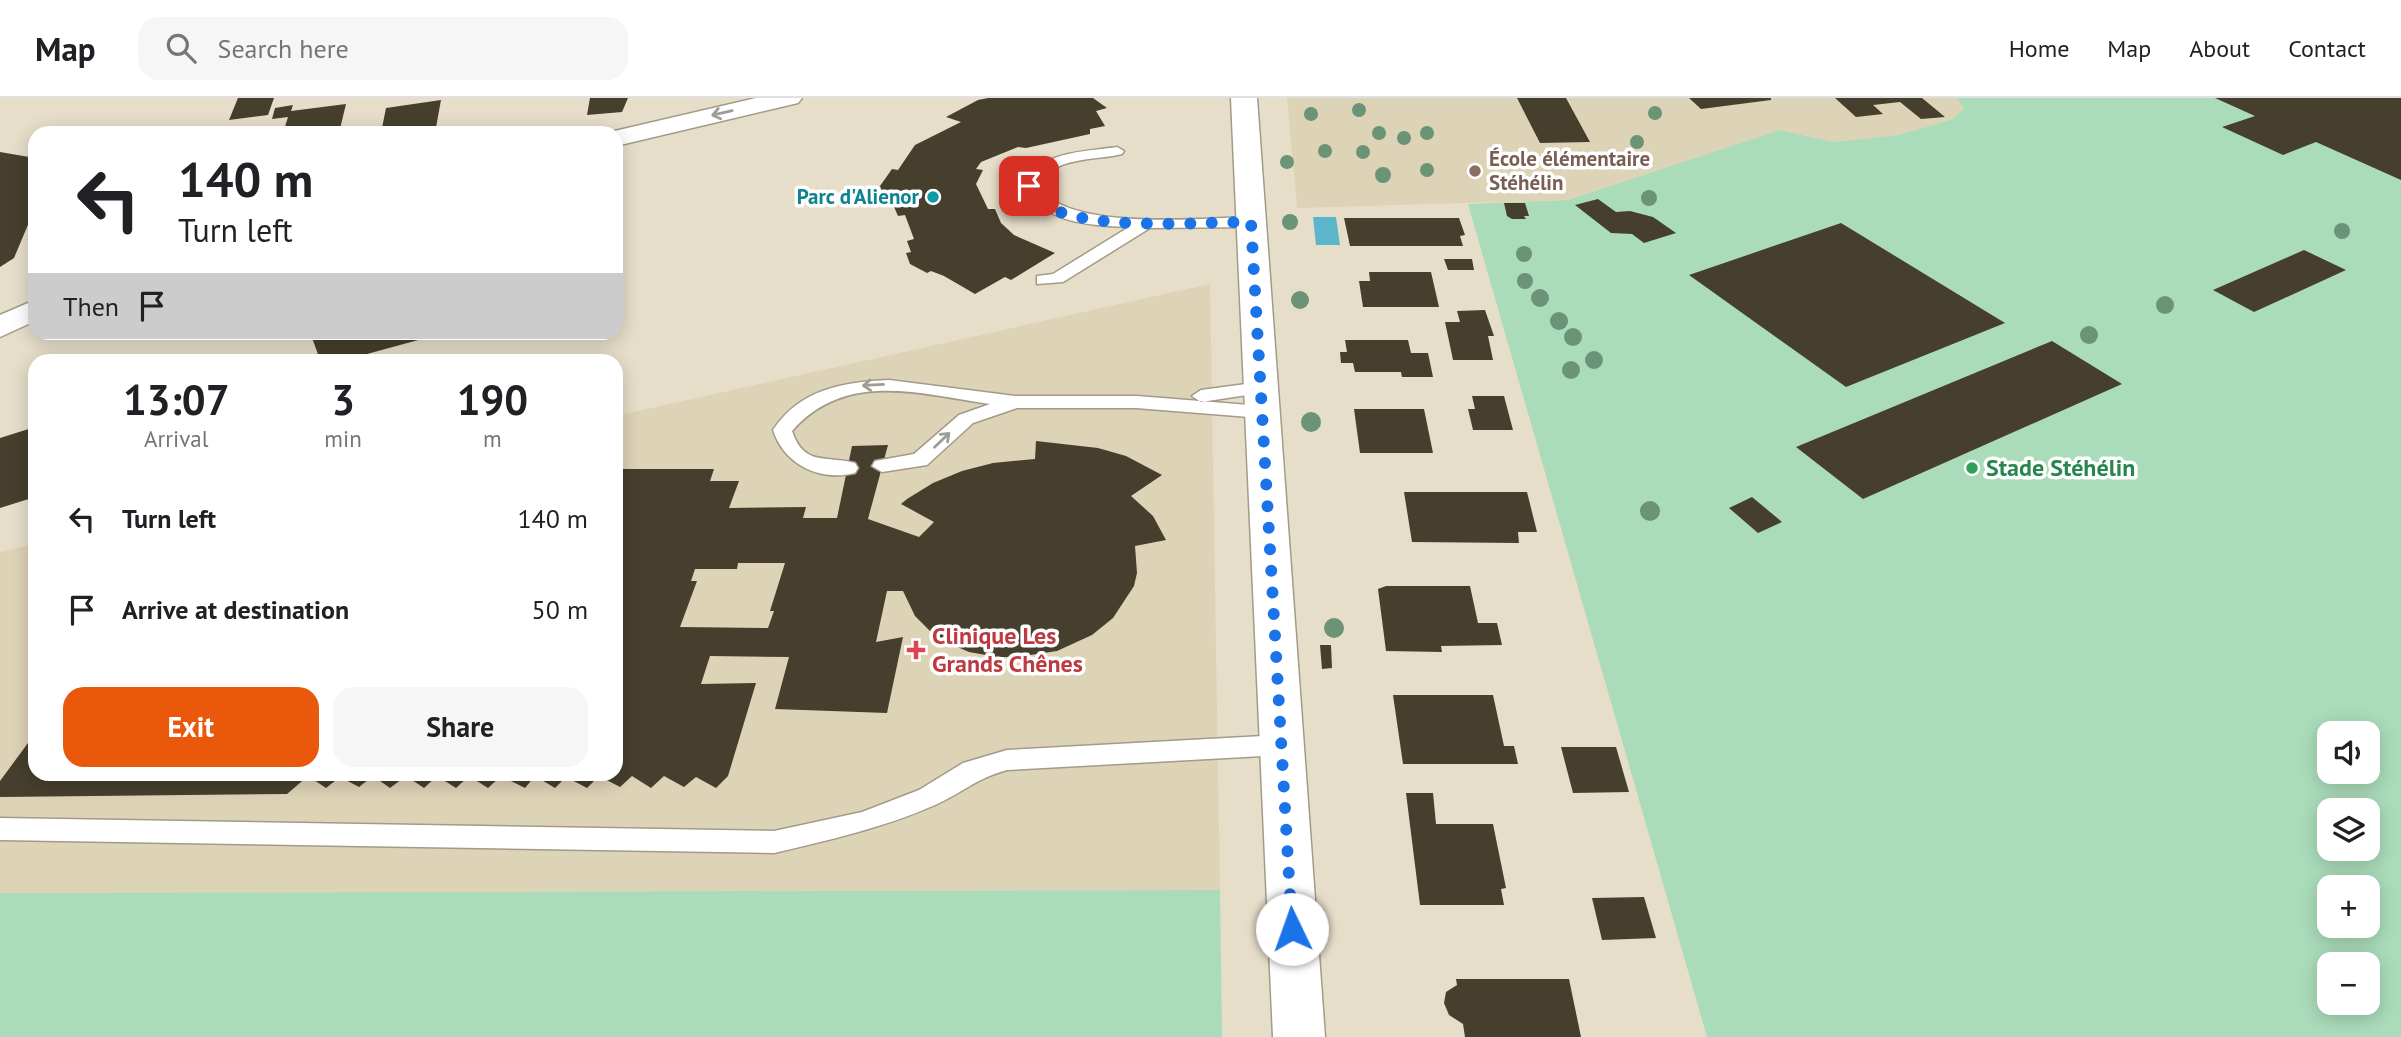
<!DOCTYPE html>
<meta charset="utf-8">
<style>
body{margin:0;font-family:"PT Sans",sans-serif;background:#f6f6f6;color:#202124;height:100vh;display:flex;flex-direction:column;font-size:26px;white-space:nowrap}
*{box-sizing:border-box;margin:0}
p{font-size:23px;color:#757577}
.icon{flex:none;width:38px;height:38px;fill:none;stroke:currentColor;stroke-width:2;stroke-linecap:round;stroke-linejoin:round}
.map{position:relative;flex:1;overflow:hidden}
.side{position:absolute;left:28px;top:256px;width:595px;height:427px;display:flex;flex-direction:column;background:#fff;border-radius:21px;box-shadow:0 4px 18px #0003}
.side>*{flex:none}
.banner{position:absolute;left:28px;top:28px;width:595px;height:214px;border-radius:21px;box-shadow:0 4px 18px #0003;background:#fff;color:#202124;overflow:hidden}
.tools{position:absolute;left:2317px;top:623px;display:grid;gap:14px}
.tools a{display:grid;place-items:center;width:63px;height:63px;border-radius:14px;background:#fff;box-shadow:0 4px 18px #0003;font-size:35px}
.pin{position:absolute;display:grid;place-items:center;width:60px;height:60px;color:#fff;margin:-30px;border-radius:14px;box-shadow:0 4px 10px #0006}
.me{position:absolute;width:77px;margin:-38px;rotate:357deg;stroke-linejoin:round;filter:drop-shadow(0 0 5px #0008)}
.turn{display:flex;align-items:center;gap:24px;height:147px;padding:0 35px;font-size:32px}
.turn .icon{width:91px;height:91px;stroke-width:2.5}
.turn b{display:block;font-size:49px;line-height:60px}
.then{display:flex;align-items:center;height:66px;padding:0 35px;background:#0003;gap:14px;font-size:26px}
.eta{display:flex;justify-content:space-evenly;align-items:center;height:119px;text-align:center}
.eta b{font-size:42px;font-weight:700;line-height:49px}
.button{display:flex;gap:14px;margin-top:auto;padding:14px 35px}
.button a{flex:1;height:80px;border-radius:21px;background:#ea580c;color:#fff;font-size:28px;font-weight:700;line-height:80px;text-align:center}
.button a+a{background:#f6f6f6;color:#202124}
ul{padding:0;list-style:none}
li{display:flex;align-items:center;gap:21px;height:91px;padding:0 35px}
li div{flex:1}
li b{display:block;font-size:26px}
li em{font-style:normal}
header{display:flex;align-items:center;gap:42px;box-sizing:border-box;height:98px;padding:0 35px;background:#fff;border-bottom:2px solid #e0e0e0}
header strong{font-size:33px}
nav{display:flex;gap:38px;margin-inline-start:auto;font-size:24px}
.search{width:490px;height:63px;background:#f6f6f6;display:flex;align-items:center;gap:18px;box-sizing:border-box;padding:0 24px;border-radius:21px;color:#757577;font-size:26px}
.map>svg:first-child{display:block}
</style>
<header>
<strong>Map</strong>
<div class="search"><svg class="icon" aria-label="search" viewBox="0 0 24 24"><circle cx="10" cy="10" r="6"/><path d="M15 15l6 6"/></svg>Search here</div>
<nav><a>Home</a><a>Map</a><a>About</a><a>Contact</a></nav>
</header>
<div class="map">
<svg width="2401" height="939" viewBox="0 0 2401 939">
<rect width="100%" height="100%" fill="#e6dec9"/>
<path fill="#ddd3b7" d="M1287 0H1957L1964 11 1953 21 1899 37 1833 44 1780 32 1568 102 1297 110Z
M1210 186 1220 792 0 795V454L35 446V676H616V318Z"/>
<path fill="#aadcba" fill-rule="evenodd" d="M1957 0H2401V939H1707L1468 106 1568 102 1780 32 1833 44 1899 37 1953 21 1964 11ZM2329 635H2368V674H2329ZM2329 712H2368V751H2329ZM2329 789H2368V828H2329ZM2329 866H2368V905H2329Z
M1220 792 1222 939H0V795Z"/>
<path fill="#5bb6cb" d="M1313 119H1336L1340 147H1316Z"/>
<path fill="#463f2e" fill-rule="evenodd" d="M238 0H274L268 17 229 22Z
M590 0H628L622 14 587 17Z
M988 0H1093L1107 10 1096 13 1105 28 1090 31V36L1026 50 1018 49 981 64 976 71 983 72 976 86 988 111H995L1001 125 1014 137 1055 155 1011 182 1005 179 975 196 944 178 931 173 927 175 910 166 906 155 911 154 907 143 914 141 905 117 898 118 892 104H886L880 88 892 71 898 72 915 47 961 24 946 19 978 2Z
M1517 0H1566L1590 44 1540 45Z
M1689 0H1771V2L1701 11Z
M1835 0H1922L1945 19 1921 21 1900 4 1873 7 1883 16 1856 19Z
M2215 0H2401V82L2316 44 2283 57 2222 29 2255 18Z
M441 2 435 35H381L386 10Z
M346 6 339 35H283L288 19 272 21 275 10 293 7 291 13Z
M0 54 35 60V110L14 160 0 169Z
M1598 101 1616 114 1630 113 1653 119 1676 135 1644 145 1632 136 1611 135 1575 107Z
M1504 105H1525L1529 118H1524L1526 121H1512L1507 118Z
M1344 120H1459L1465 137 1460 138 1463 148H1350Z
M1841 125 2005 225 1846 289 1689 177Z
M2304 152 2346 172 2254 214 2213 192Z
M1444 161H1472L1474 172H1448Z
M1369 174H1431L1439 209H1363L1359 183H1370Z
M1485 212 1494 238H1488L1493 262H1453L1445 224H1460L1457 213Z
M310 234H443L444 235 345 262H320Z
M1345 242H1408L1411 255H1428L1433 279H1402L1401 274H1355L1353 265H1341L1340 254H1347Z
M2052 243 2122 286 1863 401 1796 349Z
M1472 298H1504L1513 332H1473L1468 311H1475Z
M1354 311H1424L1433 355H1360Z
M35 329V399L0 410V340Z
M1036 343 1098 350 1126 358 1162 377 1131 398 1153 418 1166 442 1135 448 1137 475 1134 488 1113 520 1092 537 1057 553 1017 559H997L969 554 937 540 915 518 903 493H887L876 544 903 539 887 615 775 611 789 559 710 558 701 586 756 585 728 678 716 690 696 679 684 689 664 678 651 690 632 678 620 689 599 678 587 690 566 679 555 690 535 678 525 690 501 678 488 690 469 678 456 690 437 678 424 690 406 678 390 690 373 678 359 689 340 679 326 690 308 678 287 696 0 699V683L28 645 35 644V676H616V371H714L710 383H739L729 410 806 409 803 420H837L852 348 888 347 868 421 919 439 934 424 901 406 907 401 933 385 962 373 993 365 1035 361ZM738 465H785L770 513H774L768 530 680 529 697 483H691L695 471H737Z
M1404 394H1527L1537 434H1518L1519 445 1412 444Z
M1752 399 1782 424 1758 435 1729 410Z
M1386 488H1470L1478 525H1497L1502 547 1441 548 1442 554 1386 553 1378 491Z
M1320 547H1331L1332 570 1322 571Z
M1393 597H1493L1504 648H1514L1518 666H1403Z
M1561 649H1616L1629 694 1573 695Z
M1406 695H1433L1436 726H1493L1506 790 1501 791 1504 807H1420Z
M1644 799 1656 840 1602 842 1592 800Z
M1456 881H1569L1581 939H1465L1463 926 1449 917 1444 905 1446 894 1457 887Z"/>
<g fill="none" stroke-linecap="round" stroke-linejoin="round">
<defs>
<path id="service" d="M1117 49 1124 53 1122 56C1093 63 1053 58 1037 88 1069 134 1198 120 1251 119L1259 124 1251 129 1150 130 1063 184 1037 186V178L1053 176 1129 129C1086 127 1048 126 1021 88 1041 53 1081 54 1117 49Z
M889 282 1015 298H1137L1262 308 1271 314 1262 320 1136 310H1017L973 325 927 367 882 374 872 368 875 363 914 356 959 317 990 306C918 296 846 272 792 333 804 369 826 357 855 365L858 370 855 375C819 384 784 366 773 332 800 291 843 284 889 282Z
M1261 284 1267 286 1270 290 1267 294 1201 304 1192 298 1201 292Z
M1281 637 1289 640 1293 647 1289 654 1281 657 1007 672C975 681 962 695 935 707 883 730 829 742 774 755L0 742V720L774 733 862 714 919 692 963 665 1007 652Z"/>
<path id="minor" d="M756 0H802L798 5 616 48V35H606Z
M35 202V223L0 239V217Z"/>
<path id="tertiary" d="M1231 0H1257L1325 939H1273Z"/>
</defs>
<use href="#service" stroke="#a29b88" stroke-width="3"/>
<use href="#minor" stroke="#a29b88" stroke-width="3"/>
<use href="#tertiary" stroke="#a29b88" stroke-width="3"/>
<use href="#service" fill="#fff" fill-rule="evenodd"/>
<use href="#minor" fill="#fff" fill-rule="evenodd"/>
<use href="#tertiary" fill="#fff" fill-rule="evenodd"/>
</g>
<g fill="#6a9475">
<circle cx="1359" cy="12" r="7"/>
<circle cx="1655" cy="15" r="7"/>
<circle cx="1311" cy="16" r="7"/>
<circle cx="1379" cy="35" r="7"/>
<circle cx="1427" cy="35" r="7"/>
<circle cx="1404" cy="40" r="7"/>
<circle cx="1637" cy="44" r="7"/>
<circle cx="1325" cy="53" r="7"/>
<circle cx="1363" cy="54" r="7"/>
<circle cx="1287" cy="64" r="7"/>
<circle cx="1427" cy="72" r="7"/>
<circle cx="1383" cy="77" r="8"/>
<circle cx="1649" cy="100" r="8"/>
<circle cx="1290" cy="124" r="8"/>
<circle cx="2342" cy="133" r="8"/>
<circle cx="1524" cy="156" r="8"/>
<circle cx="1525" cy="183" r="8"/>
<circle cx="1540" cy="200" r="9"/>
<circle cx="1300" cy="202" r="9"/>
<circle cx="2165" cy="207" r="9"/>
<circle cx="1559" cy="223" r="9"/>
<circle cx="2089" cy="237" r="9"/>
<circle cx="1573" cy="239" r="9"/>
<circle cx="1594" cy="262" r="9"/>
<circle cx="1571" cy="272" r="9"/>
<circle cx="1311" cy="324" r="10"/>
<circle cx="1650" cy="413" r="10"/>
<circle cx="1334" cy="530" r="10"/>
</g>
<defs><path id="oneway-shaft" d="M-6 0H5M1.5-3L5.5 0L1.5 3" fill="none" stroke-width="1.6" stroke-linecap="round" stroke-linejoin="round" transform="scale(1.75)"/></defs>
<g stroke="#9e9c98">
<use href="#oneway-shaft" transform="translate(722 15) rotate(167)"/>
<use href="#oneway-shaft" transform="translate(873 287) rotate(177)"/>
<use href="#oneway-shaft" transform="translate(942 342) rotate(-44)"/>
</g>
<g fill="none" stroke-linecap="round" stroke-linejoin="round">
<path stroke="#1a73e8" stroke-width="12" stroke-dasharray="0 21.6" d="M1029 88C1033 93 1037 101 1042 105 1081 134 1201 124 1251 124L1292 831"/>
</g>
<circle fill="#8d6e63" stroke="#fff" stroke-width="2.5" cx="1475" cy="73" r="7"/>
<circle fill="#0f9aa8" stroke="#fff" stroke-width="2.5" cx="933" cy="99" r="7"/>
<circle fill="#2e9e5b" stroke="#fff" stroke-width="2.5" cx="1972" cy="370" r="7"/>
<path fill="#e0444e" stroke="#fff" stroke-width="2.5" d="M912.5 541.5h7v7h7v7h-7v7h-7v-7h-7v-7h7z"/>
<g text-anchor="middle" stroke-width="7" stroke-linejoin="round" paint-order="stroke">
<g font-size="21" font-weight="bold" fill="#785e54" stroke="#fff" text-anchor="start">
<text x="1489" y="68">École élémentaire<tspan x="1489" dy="24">Stéhélin</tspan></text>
</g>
<g font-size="21" font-weight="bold" fill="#0d838f" stroke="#fff" text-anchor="end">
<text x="919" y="106">Parc d'Alienor</text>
</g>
<g font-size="24" font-weight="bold" fill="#27864d" stroke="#fff" text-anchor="start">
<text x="1986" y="378">Stade Stéhélin</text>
</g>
<g font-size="24" font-weight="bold" fill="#be3a42" stroke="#fff" text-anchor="start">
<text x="932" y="546">Clinique Les<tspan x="932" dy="28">Grands Chênes</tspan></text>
</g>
</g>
</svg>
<div class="tools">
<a><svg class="icon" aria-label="sound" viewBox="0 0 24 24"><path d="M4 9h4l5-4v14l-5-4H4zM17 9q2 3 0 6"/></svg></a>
<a><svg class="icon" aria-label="layers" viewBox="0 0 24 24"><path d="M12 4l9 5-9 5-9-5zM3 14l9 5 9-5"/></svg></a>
<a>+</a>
<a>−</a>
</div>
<div class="pin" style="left:1029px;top:88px;background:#d93025"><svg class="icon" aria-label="arrive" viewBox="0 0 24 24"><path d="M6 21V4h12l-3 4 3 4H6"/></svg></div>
<svg class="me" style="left:1292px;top:831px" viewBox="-20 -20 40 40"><circle r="19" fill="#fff"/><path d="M0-13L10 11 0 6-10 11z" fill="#1a73e8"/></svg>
<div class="banner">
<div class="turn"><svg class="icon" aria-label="left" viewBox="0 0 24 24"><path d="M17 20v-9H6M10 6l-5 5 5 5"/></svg><div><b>140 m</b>Turn left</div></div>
<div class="then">Then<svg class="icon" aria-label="arrive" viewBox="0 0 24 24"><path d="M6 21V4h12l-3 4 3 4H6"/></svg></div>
</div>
<section class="side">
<div class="eta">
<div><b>13:07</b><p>Arrival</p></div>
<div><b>3</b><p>min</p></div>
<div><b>190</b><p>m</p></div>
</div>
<ul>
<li><svg class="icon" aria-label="left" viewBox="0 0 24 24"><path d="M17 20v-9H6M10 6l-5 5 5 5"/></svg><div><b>Turn left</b></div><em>140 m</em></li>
<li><svg class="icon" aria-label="arrive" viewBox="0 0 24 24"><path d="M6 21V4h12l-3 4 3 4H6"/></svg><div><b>Arrive at destination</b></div><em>50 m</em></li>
</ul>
<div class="button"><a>Exit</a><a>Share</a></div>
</section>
</div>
